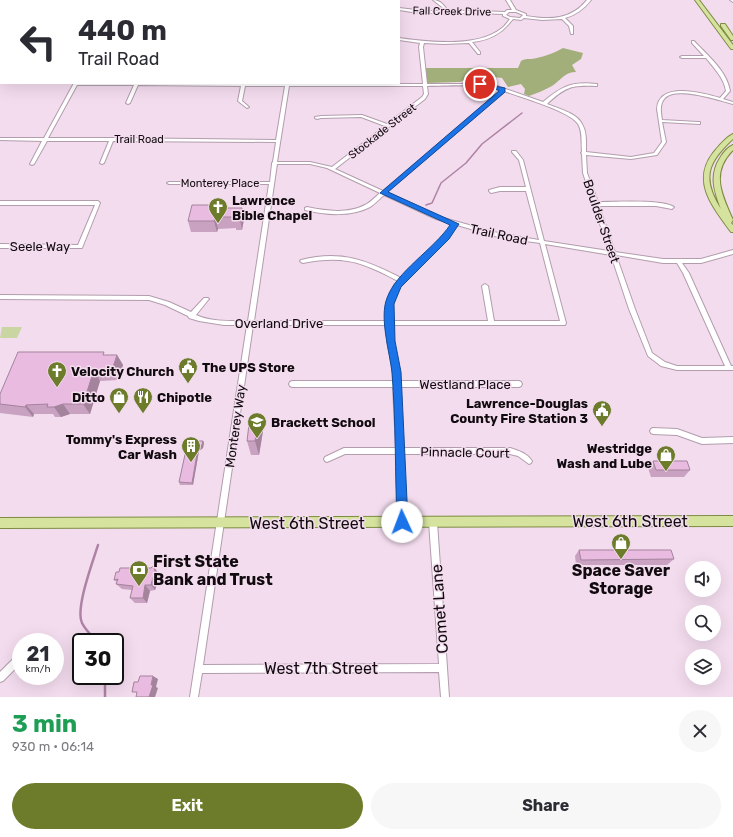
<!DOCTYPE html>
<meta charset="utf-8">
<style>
body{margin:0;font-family:Rubik,sans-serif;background:#f7f7f7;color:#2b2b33;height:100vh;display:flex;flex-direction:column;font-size:15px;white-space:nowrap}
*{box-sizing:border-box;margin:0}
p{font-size:13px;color:#7c7c81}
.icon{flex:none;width:22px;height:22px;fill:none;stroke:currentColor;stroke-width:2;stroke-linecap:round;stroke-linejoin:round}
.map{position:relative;height:697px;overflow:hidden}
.drawer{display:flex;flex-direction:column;background:#fff;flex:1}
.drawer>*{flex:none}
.guide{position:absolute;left:0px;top:0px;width:400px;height:84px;box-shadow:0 4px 16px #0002;background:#fff;color:#2b2b33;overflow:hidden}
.buttons{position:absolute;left:685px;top:561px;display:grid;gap:8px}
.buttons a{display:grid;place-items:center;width:36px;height:36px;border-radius:50%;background:#fff;box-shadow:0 4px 16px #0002;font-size:20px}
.speed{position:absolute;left:12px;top:633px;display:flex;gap:8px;font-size:20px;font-weight:700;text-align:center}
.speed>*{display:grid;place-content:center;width:52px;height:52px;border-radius:50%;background:#fff;box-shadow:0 4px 16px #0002;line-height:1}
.speed small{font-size:10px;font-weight:400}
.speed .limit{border:2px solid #111;border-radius:6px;background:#fff;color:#111}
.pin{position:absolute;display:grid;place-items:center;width:34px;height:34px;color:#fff;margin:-17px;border:2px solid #fff;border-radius:50%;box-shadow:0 1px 4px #0007}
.me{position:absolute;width:44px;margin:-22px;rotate:358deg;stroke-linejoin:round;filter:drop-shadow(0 0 3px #0008)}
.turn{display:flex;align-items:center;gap:14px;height:84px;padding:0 12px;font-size:18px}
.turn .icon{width:52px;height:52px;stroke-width:2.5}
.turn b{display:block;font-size:28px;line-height:34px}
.round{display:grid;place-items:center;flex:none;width:42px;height:42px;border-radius:21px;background:#f7f7f7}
.overview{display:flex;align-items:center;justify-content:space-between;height:68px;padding:0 12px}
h1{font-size:24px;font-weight:700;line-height:30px;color:#1e9e55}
.primary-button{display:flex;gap:8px;margin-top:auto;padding:8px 12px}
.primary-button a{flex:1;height:46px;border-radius:24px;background:#6c7c2a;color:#fff;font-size:16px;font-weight:700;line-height:46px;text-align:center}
.primary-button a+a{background:#f7f7f7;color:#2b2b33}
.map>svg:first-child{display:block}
</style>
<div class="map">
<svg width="733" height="697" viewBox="0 0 733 697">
<rect width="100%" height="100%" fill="#f3dcee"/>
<path fill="#c9d6a2" d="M2 327H22L17 338H0Z"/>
<path fill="#a2af7a" d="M563 48 583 53 581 59 572 65 576 72C565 72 561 80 552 86 545 90 537 93 529 96L524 94 525 89 521 84 508 87 502 78 476 75 460 82 427 83 425 68H518L521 61C525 59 526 59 531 59 540 58 555 53 563 48Z"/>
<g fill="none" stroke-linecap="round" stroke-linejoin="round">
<path stroke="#ae82a5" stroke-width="1.5" d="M426 205 432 203 441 183 466 163 482 144 522 113"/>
<path stroke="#ae82a5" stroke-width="2.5" d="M98 545C93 561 75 609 82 623 86 631 92 636 98 642
M105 676V697"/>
<defs>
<path id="minor" d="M120 0H124L123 1H119Z
M170 0H174V1H170Z
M261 0H265L264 1H260Z
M300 0H304V1H300Z
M320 0H325L326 1H321Z
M374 0H379L380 1H375Z
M433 0C440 0 444 5 448 11H478L505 12 507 10H512L506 0H510L516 10 526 14V16C550 20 571 20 587 0H591C584 9 576 15 565 18L573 26V34H571L569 26 562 19 542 20 524 18 521 20 513 19C502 33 491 40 472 42L480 52V54H478L469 43 443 44 424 43 423 47 427 84H480L497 86 543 102C562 86 572 81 597 84V86H596C571 85 565 87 547 104 557 108 577 113 582 124 587 132 586 143 586 152L631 157 654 153 662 142 657 109C659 81 702 93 720 98L726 91C724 78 714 68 706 58H682L680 57 682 56H704L692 43V41H694C707 55 727 71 730 91L723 99 733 102V104C718 100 677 86 665 98 659 104 661 113 662 120L698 122H700V124L662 122 666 142 657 155 631 159 586 155 587 173 598 202C614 202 662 199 674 207L672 209 656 206H599L615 252 663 259H701L733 250V254L701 263H682L689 273 731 366H733V370H677L661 366 648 356 629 309 611 255 545 244 566 323 565 325H393V341L399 372 400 381H519L521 382 522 384 521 386 519 387H400L402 448H510C519 451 527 453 532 461L531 463 529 464 518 456 510 454H403L406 522 405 524 402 526 399 524 398 522 396 454H345L327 462 325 461 324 459 325 457 344 448H396L393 387H292L290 386 289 384 290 382 292 381H393V372L387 341V325H253L203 665 439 664 429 522 430 520 433 518 436 520 437 522 449 697H441L439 672 202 673 198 697H190L247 325H224L199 321 189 318 188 316 165 305 149 300 0 299V295L149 296 169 302 191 312 204 298H208L209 299 208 300 196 315C210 322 232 321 248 321L269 184H169L167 183 169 182H270L272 164V163L273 162 276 142 113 141 104 163 102 164 100 163 109 141H47L34 164 32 165 30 164 42 141 0 140V138H44L74 83 423 84 419 47 420 43 399 40V38C428 42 478 48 502 28 505 26 507 22 510 19L503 16V14L478 13H449L447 14 412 12 399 10V8L425 11H444L442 7ZM509 12H516L523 15 520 18 510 17 506 15ZM77 85H134L126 103 128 104 130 103 138 85 241 86 238 101 247 108 249 107 242 101 245 86H285L276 140 114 138H48ZM289 86H423L424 94 422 97 387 124 362 115 321 116 315 117V118L317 119 321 118 361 117 385 126 332 167 310 162H277ZM427 86C447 86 482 83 501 90L500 91 383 191 335 169 425 99 428 94ZM504 91C520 97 570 111 578 124 583 132 581 143 582 152L581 153 582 154 583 173 609 251 544 241 523 160 516 151H512V152L519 160 526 187H500L489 190V191L491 193 500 191H526L539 240 498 233 440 217 387 192 503 93ZM277 164H310L327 168 380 193C375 197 371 202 365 205 348 214 326 211 307 207L305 208V210C325 215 351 217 370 207 375 204 379 199 384 195L436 219 453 224 444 237 401 278C366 260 341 250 301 260L300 261 301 262 303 263C344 255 362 262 398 281L394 285 387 304V321H254ZM457 225 498 237 540 243 560 321H494L488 286 485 284 482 286 488 321H393V304L399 286 448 239ZM616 255 663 263H677L683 273 725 366H677L665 362 652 353 635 309Z
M730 0H733V2Z
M0 3H1V5H0Z
M0 201H98L100 203 82 248H0V244L78 245 95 205H0Z
M653 428 677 429 702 438 733 437V443L702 444 677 435 653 434 651 433 650 431 651 429Z
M16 658 19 659 20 662 19 665 3 681 0 682V672L13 659Z"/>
<path id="major" d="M695 0H699L733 45V49H731Z
M721 24H725L733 36V40H731L721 26Z
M733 134V139C708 162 701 178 721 209 714 191 709 175 720 158 723 153 728 147 733 145V150C710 173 722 195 733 220L731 223 733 225V232H731C713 207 691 182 713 153 718 147 725 138 733 134Z
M733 516V526L0 528V518Z"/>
</defs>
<use href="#minor" stroke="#b29dad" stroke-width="2"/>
<use href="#major" stroke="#7e8b42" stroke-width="2"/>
<use href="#minor" fill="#fff" fill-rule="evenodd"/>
<use href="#major" fill="#d5e39e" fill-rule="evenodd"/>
</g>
<path fill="#c9a1c1" d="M219 208H242L244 219 242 230H236V228L218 229 217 232H191L188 221Z
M106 355H117L123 365 118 380 100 381 90 414H70L61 417H55L53 414H34L33 417 0 413V394Z
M259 416 263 431 259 455H251L247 441Z
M203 441 204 443 203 448 199 451 193 485H180L179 482Z
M653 461 690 470 684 477H651L648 468Z
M579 550 674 559 667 565H576L575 556Z
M151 568 160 575 155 590 150 591 147 603H135L130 598 132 590 122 589 116 584 117 582 114 580 119 572Z"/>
<path fill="#a4839d" d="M242 208 244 219 242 230 240 218Z
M215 217 218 229 217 232 214 221Z
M117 355 123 365 118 380 112 370Z
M94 370 100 381 90 414 83 404Z
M63 404 70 414 61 417 54 407Z
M26 405 34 414 33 417 25 407Z
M259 416 263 431 259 455 255 441Z
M203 441 204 443 203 448 199 451 193 485 192 483 198 448Z
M153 566 160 575 155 590 151 585Z
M145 585 150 591 147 603 143 598Z
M153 676 158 679 156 687 158 688 155 697H149Z"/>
<path fill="#eabbe0" stroke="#a4839d" d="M192 205H218V208H242L240 218H234V217H215L214 221H188Z
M18 352H104L103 355H117L112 370H94L83 404H63L54 407H47L48 404 26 405 25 407 0 404V394Z
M250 416H259L255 441H247Z
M188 441H203L202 445 198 448 192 483 179 482Z
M653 461H687L690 470H656Z
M579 550H671L674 559 581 560Z
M153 566 155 570 151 585H145L143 598H130L133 586 116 584 118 579 114 580 116 572H119L120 568H151Z
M140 676H153L151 685H153L149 697H136L137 692H132L134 682H138Z"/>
<path fill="#1a73e8" stroke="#114b97" d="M478 83 505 88V92L388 192 459 224 449 239 401 287 394 304 395 341 401 372 408 522 406 526 402 527 398 526 397 522C395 473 396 422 392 373 390 352 379 318 387 298 396 272 434 249 450 225L380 193 499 91 496 89 478 86Z"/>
<defs>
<symbol id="church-pin" viewBox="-11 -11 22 30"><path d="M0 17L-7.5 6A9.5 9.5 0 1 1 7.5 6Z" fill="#6c7c2a" stroke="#f3dcee"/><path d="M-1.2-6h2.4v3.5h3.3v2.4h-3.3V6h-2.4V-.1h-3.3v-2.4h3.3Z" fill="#fff"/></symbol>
<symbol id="civic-pin" viewBox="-11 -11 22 30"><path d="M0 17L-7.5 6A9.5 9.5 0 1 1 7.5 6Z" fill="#6c7c2a" stroke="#f3dcee"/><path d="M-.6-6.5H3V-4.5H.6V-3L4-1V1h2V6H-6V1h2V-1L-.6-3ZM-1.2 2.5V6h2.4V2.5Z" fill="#fff"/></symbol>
<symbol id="shop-pin" viewBox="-11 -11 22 30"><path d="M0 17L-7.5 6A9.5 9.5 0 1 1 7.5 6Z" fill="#6c7c2a" stroke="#f3dcee"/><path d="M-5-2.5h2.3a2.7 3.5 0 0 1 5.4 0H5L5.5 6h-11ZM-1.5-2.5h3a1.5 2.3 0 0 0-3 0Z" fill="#fff"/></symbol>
<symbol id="restaurant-pin" viewBox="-11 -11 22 30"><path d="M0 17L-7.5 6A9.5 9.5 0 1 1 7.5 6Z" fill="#6c7c2a" stroke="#f3dcee"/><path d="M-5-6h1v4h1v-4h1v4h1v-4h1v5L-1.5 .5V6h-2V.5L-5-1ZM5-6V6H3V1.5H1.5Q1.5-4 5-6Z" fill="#fff"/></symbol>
<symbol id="school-pin" viewBox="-11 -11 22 30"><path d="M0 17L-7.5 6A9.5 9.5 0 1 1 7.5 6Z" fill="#6c7c2a" stroke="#f3dcee"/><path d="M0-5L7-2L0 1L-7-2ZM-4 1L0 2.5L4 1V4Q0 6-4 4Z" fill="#fff"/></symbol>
<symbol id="building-pin" viewBox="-11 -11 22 30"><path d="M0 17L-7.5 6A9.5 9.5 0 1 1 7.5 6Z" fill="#6c7c2a" stroke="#f3dcee"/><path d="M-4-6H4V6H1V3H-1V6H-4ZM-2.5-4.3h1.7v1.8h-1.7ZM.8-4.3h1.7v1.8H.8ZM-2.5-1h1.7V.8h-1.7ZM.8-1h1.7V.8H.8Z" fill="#fff"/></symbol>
<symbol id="bank-pin" viewBox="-11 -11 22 30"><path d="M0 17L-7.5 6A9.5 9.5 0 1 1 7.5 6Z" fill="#6c7c2a" stroke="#f3dcee"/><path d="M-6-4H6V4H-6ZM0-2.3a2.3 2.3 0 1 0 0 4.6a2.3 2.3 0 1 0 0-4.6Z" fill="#fff"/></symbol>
</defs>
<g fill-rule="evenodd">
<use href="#church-pin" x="207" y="196" width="22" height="30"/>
<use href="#civic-pin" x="177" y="356" width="22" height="30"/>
<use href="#church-pin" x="46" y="360" width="22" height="30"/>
<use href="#shop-pin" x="108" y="386" width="22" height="30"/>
<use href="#restaurant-pin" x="132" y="386" width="22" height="30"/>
<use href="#civic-pin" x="591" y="399" width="22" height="30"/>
<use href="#school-pin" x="246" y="411" width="22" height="30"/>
<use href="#building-pin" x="180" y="435" width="22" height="30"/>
<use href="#shop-pin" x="655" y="444" width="22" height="30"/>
<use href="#shop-pin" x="610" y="532" width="22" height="30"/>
<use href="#bank-pin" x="128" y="559" width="22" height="30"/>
</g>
<g text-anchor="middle" stroke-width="3" stroke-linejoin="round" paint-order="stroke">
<g font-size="11" fill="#110a0f" stroke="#f3dcee">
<text transform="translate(452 11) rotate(1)" y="4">Fall Creek Drive</text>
<text transform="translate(382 131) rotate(-38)" y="4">Stockade Street</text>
<text x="139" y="143">Trail Road</text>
<text x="220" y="187">Monterey Place</text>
</g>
<g font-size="13" font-weight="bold" fill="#110a0f" stroke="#f3dcee" text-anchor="start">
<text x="232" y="205">Lawrence<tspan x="232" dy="15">Bible Chapel</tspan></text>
<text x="202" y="372">The UPS Store</text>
<text x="71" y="376">Velocity Church</text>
<text x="105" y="402" text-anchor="end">Ditto</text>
<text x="157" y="402">Chipotle</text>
<text x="588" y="408" text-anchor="end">Lawrence-Douglas<tspan x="588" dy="15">County Fire Station 3</tspan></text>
<text x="271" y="427">Brackett School</text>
<text x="177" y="444" text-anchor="end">Tommy's Express<tspan x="177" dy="15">Car Wash</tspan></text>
<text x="652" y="453" text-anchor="end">Westridge<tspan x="652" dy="15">Wash and Lube</tspan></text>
</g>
<g font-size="13" fill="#110a0f" stroke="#f3dcee">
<text transform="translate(602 221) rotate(71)" y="5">Boulder Street</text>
<text transform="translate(499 234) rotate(12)" y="5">Trail Road</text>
<text x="40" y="251">Seele Way</text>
<text x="279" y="328">Overland Drive</text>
<text x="465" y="389">Westland Place</text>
<text transform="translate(235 426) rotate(-82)" y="5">Monterey Way</text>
<text transform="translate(465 452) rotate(1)" y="5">Pinnacle Court</text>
</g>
<g font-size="16" fill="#110a0f" stroke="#f3dcee">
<text x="630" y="527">West 6th Street</text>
<text x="307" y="529">West 6th Street</text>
<text transform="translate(439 609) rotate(-94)" y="6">Comet Lane</text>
<text x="321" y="674">West 7th Street</text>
</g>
<g font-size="16" font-weight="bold" fill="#110a0f" stroke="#f3dcee" text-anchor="start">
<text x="153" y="567">First State<tspan x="153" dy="18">Bank and Trust</tspan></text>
<text x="621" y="576" text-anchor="middle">Space Saver<tspan x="621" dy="18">Storage</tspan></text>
</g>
</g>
</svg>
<div class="buttons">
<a><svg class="icon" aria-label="sound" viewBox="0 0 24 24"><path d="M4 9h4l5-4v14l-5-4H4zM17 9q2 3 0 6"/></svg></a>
<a><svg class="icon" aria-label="search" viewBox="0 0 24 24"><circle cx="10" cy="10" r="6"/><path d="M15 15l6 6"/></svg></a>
<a><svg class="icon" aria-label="layers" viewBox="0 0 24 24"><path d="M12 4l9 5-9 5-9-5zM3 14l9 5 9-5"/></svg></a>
</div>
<div class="speed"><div>21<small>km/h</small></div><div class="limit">30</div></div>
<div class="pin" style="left:480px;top:84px;background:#d93025"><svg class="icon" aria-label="arrive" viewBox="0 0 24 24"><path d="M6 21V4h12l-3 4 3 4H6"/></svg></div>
<svg class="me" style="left:402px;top:522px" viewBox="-20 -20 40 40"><circle r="19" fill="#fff"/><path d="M0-13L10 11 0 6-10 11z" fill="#1a73e8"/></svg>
<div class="guide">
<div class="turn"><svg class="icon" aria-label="left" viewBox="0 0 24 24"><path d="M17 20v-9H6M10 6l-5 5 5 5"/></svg><div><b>440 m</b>Trail Road</div></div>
</div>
</div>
<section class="drawer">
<div class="overview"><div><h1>3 min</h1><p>930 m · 06:14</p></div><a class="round"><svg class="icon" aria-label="close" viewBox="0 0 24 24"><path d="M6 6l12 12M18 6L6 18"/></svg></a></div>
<div class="primary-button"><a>Exit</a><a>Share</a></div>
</section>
